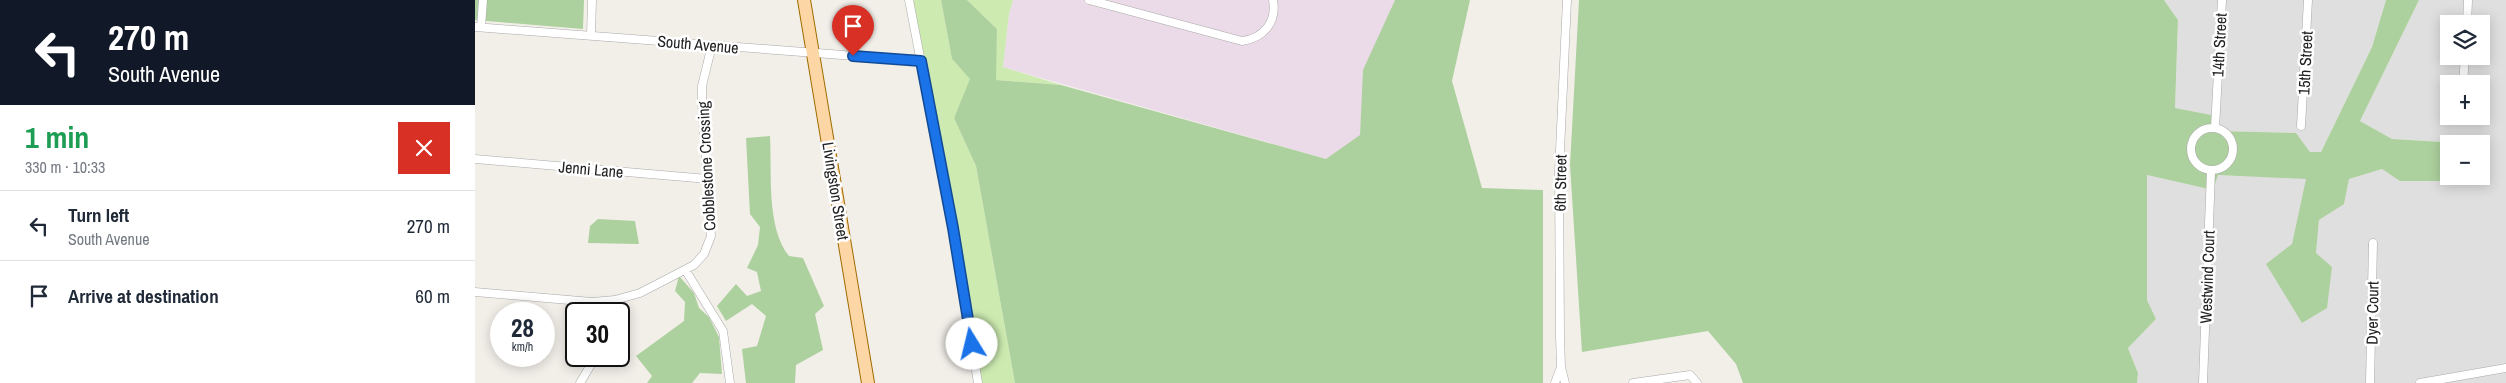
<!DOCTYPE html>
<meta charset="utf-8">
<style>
body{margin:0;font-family:"Archivo Narrow",sans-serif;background:#f2f2f3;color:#1f2937;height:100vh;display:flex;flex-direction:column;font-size:19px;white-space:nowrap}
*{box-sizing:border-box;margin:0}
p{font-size:16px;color:#747a83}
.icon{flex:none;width:28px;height:28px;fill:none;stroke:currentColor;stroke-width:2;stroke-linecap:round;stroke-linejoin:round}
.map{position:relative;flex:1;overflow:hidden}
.panel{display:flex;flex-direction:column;background:#fff;width:475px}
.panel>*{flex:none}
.top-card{background:#111827;color:#fff;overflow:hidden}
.buttons{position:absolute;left:1965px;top:15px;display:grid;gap:10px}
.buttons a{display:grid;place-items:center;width:50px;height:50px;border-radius:0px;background:#fff;box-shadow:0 2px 12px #0003;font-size:25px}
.speed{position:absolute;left:15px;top:302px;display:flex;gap:10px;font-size:25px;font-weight:700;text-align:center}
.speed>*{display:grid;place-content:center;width:65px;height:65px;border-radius:50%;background:#fff;box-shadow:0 2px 12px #0003;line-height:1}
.speed small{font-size:12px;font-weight:400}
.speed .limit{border:2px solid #111;border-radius:8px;background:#fff;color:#111}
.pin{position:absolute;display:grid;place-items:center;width:42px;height:42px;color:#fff;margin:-51px -21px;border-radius:50% 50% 50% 0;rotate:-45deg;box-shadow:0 0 5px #0007}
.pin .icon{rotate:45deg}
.me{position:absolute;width:55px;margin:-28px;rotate:351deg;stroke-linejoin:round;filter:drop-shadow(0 0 4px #0008)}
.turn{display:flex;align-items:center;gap:18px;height:105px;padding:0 25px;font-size:22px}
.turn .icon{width:65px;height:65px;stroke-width:2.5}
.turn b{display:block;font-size:35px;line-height:42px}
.round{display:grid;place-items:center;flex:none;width:52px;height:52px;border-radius:0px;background:#f2f2f3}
.head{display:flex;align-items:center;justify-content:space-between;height:85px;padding:0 25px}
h1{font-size:30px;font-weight:800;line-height:38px;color:#1e9e55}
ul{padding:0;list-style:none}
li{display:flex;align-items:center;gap:15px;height:70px;padding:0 25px;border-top:1px solid #e0e1e3}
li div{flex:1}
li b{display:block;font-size:19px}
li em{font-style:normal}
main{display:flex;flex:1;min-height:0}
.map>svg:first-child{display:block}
</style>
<main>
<section class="panel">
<div class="top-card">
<div class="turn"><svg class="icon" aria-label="left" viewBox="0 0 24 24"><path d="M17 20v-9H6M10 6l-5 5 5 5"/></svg><div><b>270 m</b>South Avenue</div></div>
</div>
<div class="head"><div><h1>1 min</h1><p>330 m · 10:33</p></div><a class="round" style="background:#d93025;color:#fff"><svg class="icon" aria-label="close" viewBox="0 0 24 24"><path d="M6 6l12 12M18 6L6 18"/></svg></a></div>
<ul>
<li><svg class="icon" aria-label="left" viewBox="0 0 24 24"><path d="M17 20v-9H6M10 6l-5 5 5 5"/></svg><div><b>Turn left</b><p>South Avenue</p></div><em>270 m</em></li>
<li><svg class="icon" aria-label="arrive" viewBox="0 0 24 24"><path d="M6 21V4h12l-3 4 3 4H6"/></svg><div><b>Arrive at destination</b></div><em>60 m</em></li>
</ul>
</section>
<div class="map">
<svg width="2031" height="383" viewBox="0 0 2031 383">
<rect width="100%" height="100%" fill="#f2efe9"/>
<path fill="#e0dfdf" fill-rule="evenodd" d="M1689 0H1911L1897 47 1846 152H1835L1821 133 1743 131 1742 116 1700 108 1703 20Z
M1944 0H2031V383H1662L1663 373 1653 348 1681 319 1672 300V175L1738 190 1742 175 1832 178 1817 244 1841 253 1844 220 1869 203 1874 179 1907 169 1926 181H1974L1968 142 1917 139 1885 121ZM1974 24H2006V56H1974ZM1974 84H2006V116H1974ZM1974 144H2006V176H1974Z"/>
<path fill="#ebdbe8" d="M538 0H920L889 70 885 136 851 159 528 67 534 14Z"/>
<path fill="#cdebb0" d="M435 0H466L477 59 496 79 479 118 501 166 540 383H505Z
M492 0H538L534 14 528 67 586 85 520 80 522 29Z"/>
<path fill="#add19e" d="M0 0H109L108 29 0 20Z
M466 0H492L522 29 521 80 586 85 851 159 885 135 888 70 920 0H995L977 81 1007 188 1068 190V383H540L501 166 479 118 495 79 477 59Z
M1104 0H1689L1703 20 1700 108 1742 116 1743 131 1821 133 1835 152H1846L1897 47 1911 0H1944L1885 121 1917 139 1968 142 1974 181H1925L1907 169 1874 179 1869 204 1844 220 1841 253 1857 267 1852 308 1827 323 1791 264 1817 244 1831 179 1743 175 1738 190 1672 175V300L1681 319 1653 348 1663 373 1662 383H1268L1261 364 1233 331 1107 352 1095 165Z
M295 136C297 172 291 228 314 256L328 258 349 306 340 314 348 350 321 365 320 383H271L267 349 282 346 291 316 277 304 251 321 242 306 261 284 272 296 286 291 282 272 272 268 283 245 285 227 275 214 271 138Z
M123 219 160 221 164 244 113 243 115 226Z
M204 276 219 293 224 308 234 317 244 337 247 374 225 373 217 383H172L177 376 161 356 209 321 210 302 200 291Z"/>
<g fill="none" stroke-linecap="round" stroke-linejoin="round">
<defs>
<path id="street" d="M434 0 478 228 503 383
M614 0 767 41C789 38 802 22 798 0
M1992 24 1993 0
M0 27 446 61
M6 27 8 0
M116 35 117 0
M1988 84 1990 56
M1826 126 1833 0
M1716 149a21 21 0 1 1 42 0a21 21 0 1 1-42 0Z
M1740 128 1747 0
M0 159 233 179
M211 271 248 331 255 383
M0 292 117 302 140 300 165 293 219 265 229 254 236 236 227 103V86L237 45
M125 314 126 302
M105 383 121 356
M1080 383 1086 367
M1090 383 1086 367 1085 336 1084 172 1092 0
M1158 383 1215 375 1222 383
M1728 383 1736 171
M1895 383 1898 243
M1945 383 2031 368"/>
<path id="primary" d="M329 0 393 383"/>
</defs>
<use href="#street" stroke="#a9a9a9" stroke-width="9"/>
<use href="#primary" stroke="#a06b00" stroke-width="14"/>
<use href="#street" stroke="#fff" stroke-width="8"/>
<use href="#primary" stroke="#fcd6a4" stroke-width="12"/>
</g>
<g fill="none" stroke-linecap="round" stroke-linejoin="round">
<defs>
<path id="route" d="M378 56 446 61 478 228 497 344"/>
</defs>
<use href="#route" stroke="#114b97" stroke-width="12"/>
<use href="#route" stroke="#1a73e8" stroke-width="9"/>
</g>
<g text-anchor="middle" stroke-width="5" stroke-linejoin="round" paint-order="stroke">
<g font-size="16" fill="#222" stroke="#fff">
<text transform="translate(223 44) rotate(5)" y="6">South Avenue</text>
<text transform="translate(1744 45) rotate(-87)" y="6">14th Street</text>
<text transform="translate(1830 63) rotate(-87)" y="6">15th Street</text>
<text transform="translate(231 166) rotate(-93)" y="6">Cobblestone Crossing</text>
<text transform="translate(116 169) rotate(5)" y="6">Jenni Lane</text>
<text transform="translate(1085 183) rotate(-89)" y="6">6th Street</text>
<text transform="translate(361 191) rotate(81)" y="6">Livingston Street</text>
<text transform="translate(1732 277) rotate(-88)" y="6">Westwind Court</text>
<text transform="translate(1897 313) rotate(-89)" y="6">Dyer Court</text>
</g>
</g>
</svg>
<div class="buttons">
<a><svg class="icon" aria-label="layers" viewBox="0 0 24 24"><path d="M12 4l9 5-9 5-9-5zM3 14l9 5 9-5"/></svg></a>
<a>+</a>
<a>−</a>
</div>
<div class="speed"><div>28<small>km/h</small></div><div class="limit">30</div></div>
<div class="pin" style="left:378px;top:56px;background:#d93025"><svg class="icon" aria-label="arrive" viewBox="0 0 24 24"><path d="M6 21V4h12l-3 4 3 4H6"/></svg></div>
<svg class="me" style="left:497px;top:344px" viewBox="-20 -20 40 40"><circle r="19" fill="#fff"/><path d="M0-13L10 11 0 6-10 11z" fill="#1a73e8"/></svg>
</div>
</main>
